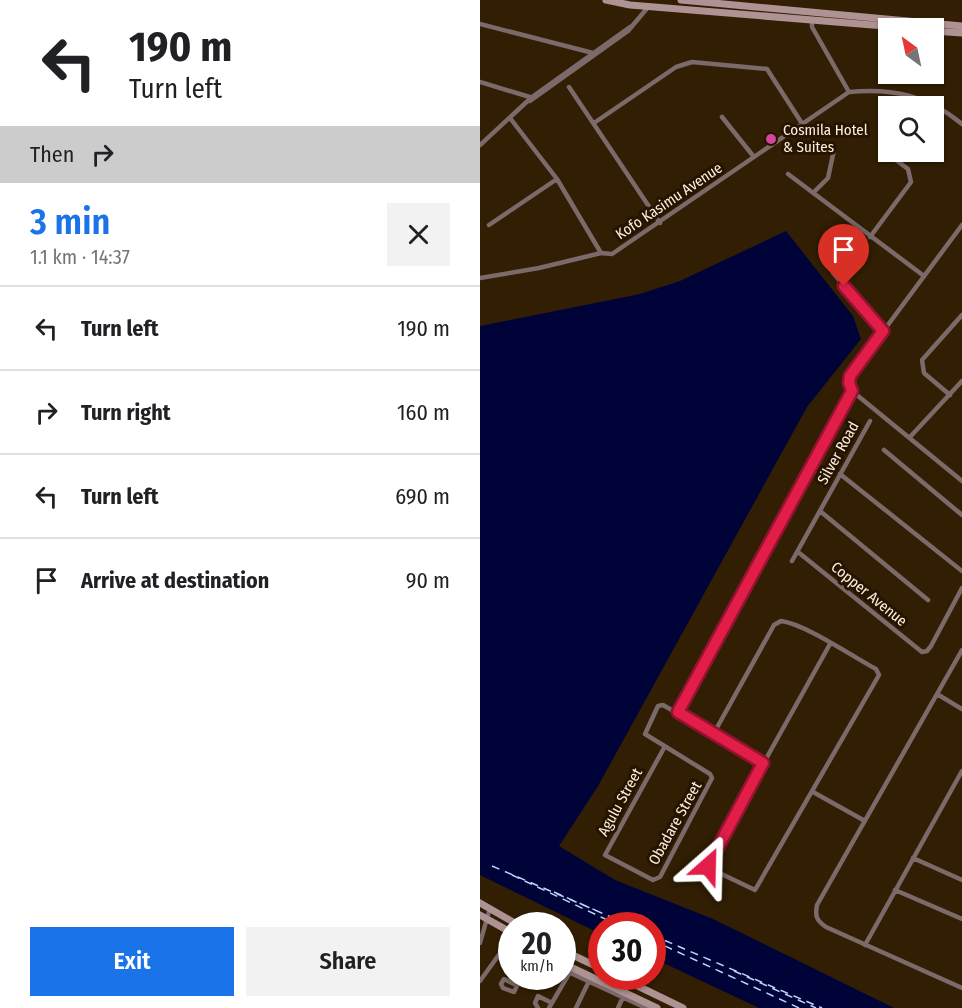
<!DOCTYPE html>
<meta charset="utf-8">
<style>
body{margin:0;font-family:"Fira Sans Condensed",sans-serif;background:#f2f2f2;color:#202124;height:100vh;display:flex;flex-direction:column;font-size:22px;white-space:nowrap}
*{box-sizing:border-box;margin:0}
p{font-size:20px;color:#757577}
.icon{flex:none;width:33px;height:33px;fill:none;stroke:currentColor;stroke-width:2;stroke-linecap:round;stroke-linejoin:round}
.map{position:relative;flex:1;overflow:hidden}
.sheet{display:flex;flex-direction:column;background:#fff;width:480px}
.sheet>*{flex:none}
.hud{background:#fff;color:#202124;overflow:hidden}
.needle{width:39px;rotate:327deg}
.buttons{position:absolute;left:398px;top:18px;display:grid;gap:12px}
.buttons a{display:grid;place-items:center;width:66px;height:66px;border-radius:0px;background:#fff;box-shadow:0 2px 4px #0004;font-size:30px}
.speed{position:absolute;left:18px;top:912px;display:flex;gap:12px;font-size:30px;font-weight:700;text-align:center}
.speed>*{display:grid;place-content:center;width:78px;height:78px;border-radius:50%;background:#fff;box-shadow:0 2px 4px #0004;line-height:1}
.speed small{font-size:15px;font-weight:400}
.speed .limit{border:9px solid #d22;background:#fff;color:#111}
.pin{position:absolute;display:grid;place-items:center;width:51px;height:51px;color:#fff;margin:-62px -26px;border-radius:50% 50% 50% 0;rotate:-45deg;box-shadow:0 0 6px #0007}
.pin .icon{rotate:45deg}
.me{position:absolute;width:66px;margin:-33px;rotate:25deg;stroke-linejoin:round;filter:drop-shadow(0 0 4px #0008)}
.turn{display:flex;align-items:center;gap:21px;height:126px;padding:0 30px;font-size:27px}
.turn .icon{width:78px;height:78px;stroke-width:2.5}
.turn b{display:block;font-size:42px;line-height:51px}
.then{display:flex;align-items:center;height:57px;padding:0 30px;background:#0003;gap:12px;font-size:22px}
.round{display:grid;place-items:center;flex:none;width:63px;height:63px;border-radius:0px;background:#f2f2f2}
.head{display:flex;align-items:center;justify-content:space-between;height:102px;padding:0 30px}
h1{font-size:36px;font-weight:600;line-height:45px;color:#1a73e8}
.cta{display:flex;gap:12px;margin-top:auto;padding:12px 30px}
.cta a{flex:1;height:69px;border-radius:0px;background:#1a73e8;color:#fff;font-size:24px;font-weight:600;line-height:69px;text-align:center}
.cta a+a{background:#f2f2f2;color:#202124}
ul{padding:0;list-style:none}
li{display:flex;align-items:center;gap:18px;height:84px;padding:0 30px;border-top:2px solid #e0e0e0}
li div{flex:1}
li b{display:block;font-size:22px}
li em{font-style:normal}
main{display:flex;flex:1;min-height:0}
.map>svg:first-child{display:block}
</style>
<main>
<section class="sheet">
<div class="hud">
<div class="turn"><svg class="icon" aria-label="left" viewBox="0 0 24 24"><path d="M17 20v-9H6M10 6l-5 5 5 5"/></svg><div><b>190 m</b>Turn left</div></div>
<div class="then">Then<svg class="icon" aria-label="right" viewBox="0 0 24 24"><path d="M7 20v-9h11M14 6l5 5-5 5"/></svg></div>
</div>
<div class="head"><div><h1>3 min</h1><p>1.1 km · 14:37</p></div><a class="round"><svg class="icon" aria-label="close" viewBox="0 0 24 24"><path d="M6 6l12 12M18 6L6 18"/></svg></a></div>
<ul>
<li><svg class="icon" aria-label="left" viewBox="0 0 24 24"><path d="M17 20v-9H6M10 6l-5 5 5 5"/></svg><div><b>Turn left</b></div><em>190 m</em></li>
<li><svg class="icon" aria-label="right" viewBox="0 0 24 24"><path d="M7 20v-9h11M14 6l5 5-5 5"/></svg><div><b>Turn right</b></div><em>160 m</em></li>
<li><svg class="icon" aria-label="left" viewBox="0 0 24 24"><path d="M17 20v-9H6M10 6l-5 5 5 5"/></svg><div><b>Turn left</b></div><em>690 m</em></li>
<li><svg class="icon" aria-label="arrive" viewBox="0 0 24 24"><path d="M6 21V4h12l-3 4 3 4H6"/></svg><div><b>Arrive at destination</b></div><em>90 m</em></li>
</ul>
<div class="cta"><a>Exit</a><a>Share</a></div>
</section>
<div class="map">
<svg width="482" height="1008" viewBox="0 0 482 1008">
<rect width="100%" height="100%" fill="#311e03"/>
<path fill="#000337" d="M306 231 373 316 381 339 327 407 118 786 79 846 135 880 233 919 414 1008H279L173 958 172 926H122L121 934 0 875V326L160 294 200 281Z"/>
<g fill="none" stroke-linecap="round" stroke-linejoin="round">
<path stroke="#bdd2fc" stroke-width="1.5" stroke-dasharray="8 6" stroke-linecap="butt" d="M12 866 152 926
M32 875 140 926
M74 892 124 914
M172 935 342 1008
M172 940 319 1008
M254 971 336 1008"/>
<path stroke="#7c6a6b" stroke-width="4.5" d="M332 20V27L369 92C413 88 447 95 482 124
M0 24 113 53
M0 82 53 98
M89 87 180 223
M50 101 148 31 169 6
M242 117 274 157
M30 118 77 179 121 253
M114 123 196 67 212 62 287 69 323 125
M0 145 52 97 150 27
M308 174 444 276
M333 193 348 178 354 150
M9 225 77 179
M482 225 370 376 369 383 372 391 482 481
M390 237 431 182 428 169 404 151
M353 273 403 331
M0 278 59 268 121 253 132 254 369 92
M470 395 444 373 442 360 482 315
M430 437 482 381
M404 450 482 515
M360 474 482 571
M340 511 448 600
M318 552 442 652 447 651 451 646 482 588
M312 561 390 421
M482 650 337 905C335 916 336 920 346 927L482 988
M457 694 482 709
M198 712 372 391
M234 733 294 625 301 621C325 624 372 656 396 669L399 675 275 890 231 869 228 863 350 644
M184 748 125 855 173 880 180 877 232 778 230 774 165 734 178 706 183 705 283 763
M333 792 385 821
M433 858 482 880
M415 890 482 919
M0 943 10 908
M385 945 482 771
M82 969 166 1008
M0 981 23 949 32 947
M36 985 24 979 21 984 23 988 34 992 42 976
M58 1008 55 1003 58 996 72 1003
M69 1008 90 972
M96 1008 109 981
M138 1008 143 997"/>
<path stroke="#af9394" stroke-width="7" d="M126 0 150 5 429 28
M201 0 482 26
M453 31 482 33
M0 903 40 926
M0 915 32 933
M82 950 122 969
M82 963 177 1008
M137 976 203 1008"/>
</g>
<g fill="none" stroke-linecap="round" stroke-linejoin="round">
<defs>
<path id="route" d="M228 866 283 763 198 712 372 391 369 383 370 376 403 331 364 286"/>
</defs>
<use href="#route" stroke="#92132f" stroke-width="15"/>
<use href="#route" stroke="#e11d48" stroke-width="10"/>
</g>
<circle fill="#d1479c" stroke="#271400" stroke-width="2" cx="291" cy="139" r="6"/>
<g text-anchor="middle" stroke-width="6" stroke-linejoin="round" paint-order="stroke">
<g font-size="15" fill="#fdf0e0" stroke="#271400" text-anchor="start">
<text x="303" y="135">Cosmila Hotel<tspan x="303" dy="17">&amp; Suites</tspan></text>
</g>
<g font-size="15" fill="#fdf0e0" stroke="#271400">
<text transform="translate(189 201) rotate(-34)" y="5">Kofo Kasimu Avenue</text>
<text transform="translate(358 453) rotate(-61)" y="5">Silver Road</text>
<text transform="translate(389 594) rotate(39)" y="5">Copper Avenue</text>
<text transform="translate(140 802) rotate(-61)" y="5">Agulu Street</text>
<text transform="translate(195 823) rotate(-61)" y="5">Obadare Street</text>
</g>
</g>
</svg>
<div class="buttons">
<a><svg class="needle" viewBox="-14 -14 28 28"><path d="M0-13l5 13h-10z" fill="#e53935"/><path d="M0 13l5-13h-10z" fill="#757577"/></svg></a>
<a><svg class="icon" aria-label="search" viewBox="0 0 24 24"><circle cx="10" cy="10" r="6"/><path d="M15 15l6 6"/></svg></a>
</div>
<div class="speed"><div>20<small>km/h</small></div><div class="limit">30</div></div>
<div class="pin" style="left:364px;top:286px;background:#d93025"><svg class="icon" aria-label="arrive" viewBox="0 0 24 24"><path d="M6 21V4h12l-3 4 3 4H6"/></svg></div>
<svg class="me" style="left:228px;top:866px" viewBox="-20 -20 40 40"><path d="M0-17L14 15 0 8-14 15z" fill="#e11d48" stroke="#fff" stroke-width="4"/></svg>
</div>
</main>
